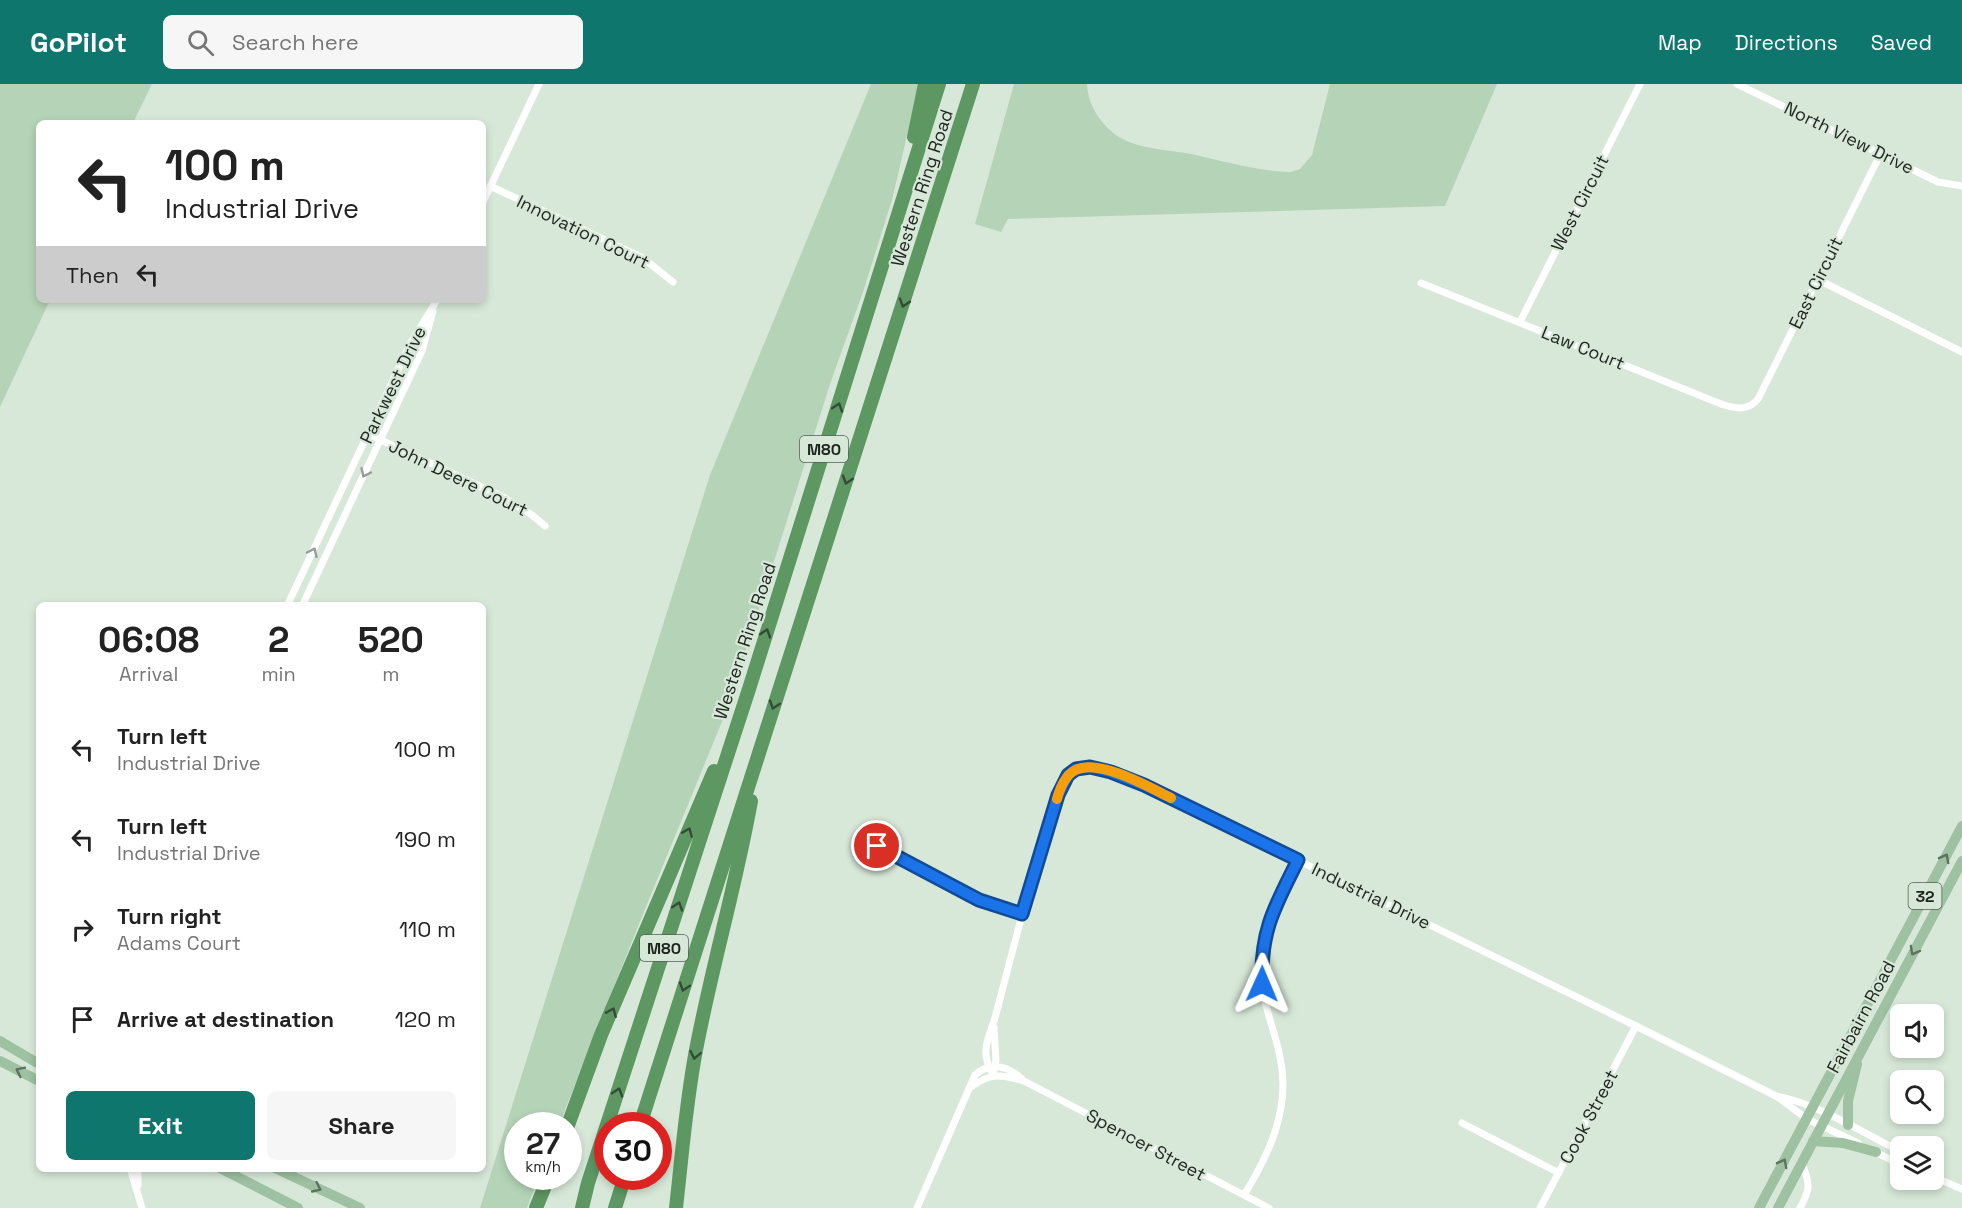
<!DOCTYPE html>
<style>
body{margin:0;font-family:"Space Grotesk",sans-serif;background:#f6f6f6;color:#222;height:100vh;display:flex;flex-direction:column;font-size:22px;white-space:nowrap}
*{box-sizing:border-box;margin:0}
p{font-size:20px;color:#767676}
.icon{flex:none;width:33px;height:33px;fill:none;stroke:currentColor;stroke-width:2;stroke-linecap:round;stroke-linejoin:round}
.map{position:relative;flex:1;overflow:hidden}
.sheet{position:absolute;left:36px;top:518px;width:450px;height:570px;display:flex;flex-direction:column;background:#fff;border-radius:9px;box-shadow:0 3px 9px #0003}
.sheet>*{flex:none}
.hud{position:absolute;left:36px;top:36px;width:450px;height:183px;border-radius:9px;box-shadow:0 3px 9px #0003;background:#fff;color:#222;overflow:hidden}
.fabs{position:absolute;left:1890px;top:920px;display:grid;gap:12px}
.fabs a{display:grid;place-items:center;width:54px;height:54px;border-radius:9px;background:#fff;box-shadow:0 3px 9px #0003;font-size:30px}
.speed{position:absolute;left:504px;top:1028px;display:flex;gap:12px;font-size:30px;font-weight:700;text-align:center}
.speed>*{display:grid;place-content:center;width:78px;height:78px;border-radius:50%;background:#fff;box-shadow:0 3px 9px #0003;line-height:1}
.speed small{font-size:15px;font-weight:400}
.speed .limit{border:9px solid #d22;background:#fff;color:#111}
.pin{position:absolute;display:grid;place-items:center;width:51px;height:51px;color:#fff;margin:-26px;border:3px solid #fff;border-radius:50%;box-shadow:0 2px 6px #0007}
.me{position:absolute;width:66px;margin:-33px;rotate:1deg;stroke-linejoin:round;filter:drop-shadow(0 0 4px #0008)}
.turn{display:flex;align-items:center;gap:21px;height:126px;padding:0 30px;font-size:27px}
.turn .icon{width:78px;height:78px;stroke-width:2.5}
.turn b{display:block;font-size:42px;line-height:51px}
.then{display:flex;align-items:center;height:57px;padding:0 30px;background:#0003;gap:12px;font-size:22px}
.eta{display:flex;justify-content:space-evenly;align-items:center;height:102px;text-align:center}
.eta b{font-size:36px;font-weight:700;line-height:42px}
.button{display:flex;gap:12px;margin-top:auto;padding:12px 30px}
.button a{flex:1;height:69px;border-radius:9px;background:#0f766e;color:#fff;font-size:24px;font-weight:700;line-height:69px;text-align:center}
.button a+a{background:#f6f6f6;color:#222}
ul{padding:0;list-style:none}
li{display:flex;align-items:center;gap:18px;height:90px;padding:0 30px}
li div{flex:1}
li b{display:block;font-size:22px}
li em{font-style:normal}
header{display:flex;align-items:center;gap:36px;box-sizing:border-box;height:84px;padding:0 30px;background:#0f766e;color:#fff}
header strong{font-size:28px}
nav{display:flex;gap:33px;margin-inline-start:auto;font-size:21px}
.search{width:420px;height:54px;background:#f6f6f6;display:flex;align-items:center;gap:15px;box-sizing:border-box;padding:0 21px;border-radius:9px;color:#767676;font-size:22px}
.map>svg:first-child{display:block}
</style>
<header>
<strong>GoPilot</strong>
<div class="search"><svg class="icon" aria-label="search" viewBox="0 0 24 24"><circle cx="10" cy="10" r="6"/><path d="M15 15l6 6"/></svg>Search here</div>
<nav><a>Map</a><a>Directions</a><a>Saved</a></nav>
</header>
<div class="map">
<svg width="1962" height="1124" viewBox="0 0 1962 1124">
<rect width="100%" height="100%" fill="#d7e8d8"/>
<path fill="#b5d4b7" d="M0 0H152L133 39H39V216H50L0 323Z
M871 0H919L892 116 863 208 831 297 728 623 641 835 559 1041H518V1092H539L527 1124H480L710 391Z
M1014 0H1087C1088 22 1101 41 1119 53 1139 65 1168 66 1191 70 1223 77 1257 87 1290 88L1300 85 1312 71 1330 0H1497L1445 122 1008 135 1001 148 975 140Z"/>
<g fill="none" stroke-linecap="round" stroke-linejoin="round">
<path stroke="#fff" stroke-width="7" d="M1737 0 1938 98 1962 102
M490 102 643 174 673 198
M483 118 539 0
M1817 195 1962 268
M1421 199 1721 320C1736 325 1748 327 1758 315L1881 69
M1520 238 1640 0
M368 350 503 413 532 431 545 442
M288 520 410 260 437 216
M303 520 422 267 433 227
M857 751 979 816 1022 830
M994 944 996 976 994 986
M993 991C989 983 985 975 986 965 987 953 993 942 996 930 1006 895 1052 700 1074 687 1094 675 1125 693 1144 701L1636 942 1776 1012 1807 1035 1858 1059
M971 1003C991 988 1002 991 1024 997L1269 1124
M1777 1012C1818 1020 1863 1049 1900 1067
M1462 1039 1559 1089
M1873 1067 1900 1080
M130 1084 142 1124
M1934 1093 1962 1105
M138 1101V1084
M1244 1111C1270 1069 1291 1023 1280 973 1274 942 1260 915 1261 883 1263 843 1281 811 1298 776
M917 1124 975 991C991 977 1008 982 1022 995
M1540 1124 1636 942
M1800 1124C1811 1104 1810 1100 1802 1079"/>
<path stroke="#9ec1a1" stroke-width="10" d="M0 957 39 980
M0 977 39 997
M1848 1041V1017L1857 980
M1813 1057 1843 1059 1876 1068
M220 1084 298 1124
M275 1084 360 1124
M1759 1124 1962 742
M1778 1124 1962 777"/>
<path stroke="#5d9762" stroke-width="14" d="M914 53 925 0
M568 1041 601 951 714 687
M640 1041 973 0
M536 1124 549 1092
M582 1124 588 1099 749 605 939 0
M615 1124 625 1092
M676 1124C682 1071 686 1018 696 966 712 882 736 801 751 717"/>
</g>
<defs><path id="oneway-chevron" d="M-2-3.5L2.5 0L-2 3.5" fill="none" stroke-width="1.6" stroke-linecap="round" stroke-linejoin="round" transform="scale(1.5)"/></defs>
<g stroke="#344c36">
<use href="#oneway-chevron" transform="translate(904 219) rotate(108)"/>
<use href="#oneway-chevron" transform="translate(838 323) rotate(-72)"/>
<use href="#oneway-chevron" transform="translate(847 396) rotate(108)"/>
<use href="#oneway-chevron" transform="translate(766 549) rotate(-72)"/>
<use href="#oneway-chevron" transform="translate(774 621) rotate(108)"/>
<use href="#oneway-chevron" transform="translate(688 748) rotate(-67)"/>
<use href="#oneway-chevron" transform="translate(678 822) rotate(-72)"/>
<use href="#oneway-chevron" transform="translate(684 903) rotate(108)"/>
<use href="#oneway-chevron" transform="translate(612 928) rotate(-67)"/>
<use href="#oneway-chevron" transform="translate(695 971) rotate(101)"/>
<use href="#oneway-chevron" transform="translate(618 1008) rotate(-72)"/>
</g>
<g stroke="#9a9c9a">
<use href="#oneway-chevron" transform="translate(365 389) rotate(115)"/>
<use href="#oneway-chevron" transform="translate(313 468) rotate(-65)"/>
</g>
<g stroke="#5e7260">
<use href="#oneway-chevron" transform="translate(1945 774) rotate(-62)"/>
<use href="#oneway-chevron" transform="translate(1914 867) rotate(119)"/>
<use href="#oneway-chevron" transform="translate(20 987) rotate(-154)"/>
<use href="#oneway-chevron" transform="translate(1783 1079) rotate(-62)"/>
<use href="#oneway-chevron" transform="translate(317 1104) rotate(25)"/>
</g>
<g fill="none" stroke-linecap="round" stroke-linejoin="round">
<defs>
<path id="route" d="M877 762 979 816 1022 830 1058 711 1068 691 1076 685 1090 683 1111 688 1144 701 1298 776C1275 822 1260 847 1262 900"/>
</defs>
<use href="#route" stroke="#114b97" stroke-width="15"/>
<use href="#route" stroke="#1a73e8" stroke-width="10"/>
<path stroke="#f59e0b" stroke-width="10" d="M1057 715C1060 704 1066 689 1078 685 1102 676 1149 703 1171 714"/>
</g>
<g text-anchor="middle" stroke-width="4.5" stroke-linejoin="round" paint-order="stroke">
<g fill="#d7e8d8" stroke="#565f56" stroke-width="1.5">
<rect x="800" y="352" width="48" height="26" rx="4.5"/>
<rect x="1908.5" y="799" width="33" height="26" rx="4.5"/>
<rect x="640" y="851" width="48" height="26" rx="4.5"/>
</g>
<g font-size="16" font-weight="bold" fill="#1e241e">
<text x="824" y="371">M80</text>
<text x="1925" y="818">32</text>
<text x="664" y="870">M80</text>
</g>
<g font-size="18" fill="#1e241e" stroke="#d7e8d8">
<text transform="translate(1849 54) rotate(26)" y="6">North View Drive</text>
<text transform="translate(922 104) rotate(-72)" y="6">Western Ring Road</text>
<text transform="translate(1580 119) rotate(-63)" y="6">West Circuit</text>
<text transform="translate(583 148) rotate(26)" y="6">Innovation Court</text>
<text transform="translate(1816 199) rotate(-64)" y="6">East Circuit</text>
<text transform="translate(1583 264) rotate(22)" y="6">Law Court</text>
<text transform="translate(393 301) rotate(-64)" y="6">Parkwest Drive</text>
<text transform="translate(458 394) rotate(26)" y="6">John Deere Court</text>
<text transform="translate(745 557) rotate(-72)" y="6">Western Ring Road</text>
<text transform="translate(1371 812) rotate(26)" y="6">Industrial Drive</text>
<text transform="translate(1861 933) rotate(-62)" y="6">Fairbairn Road</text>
<text transform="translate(1589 1033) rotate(-62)" y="6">Cook Street</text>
<text transform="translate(1146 1061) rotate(28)" y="6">Spencer Street</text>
</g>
</g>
</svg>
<div class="fabs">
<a><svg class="icon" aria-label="sound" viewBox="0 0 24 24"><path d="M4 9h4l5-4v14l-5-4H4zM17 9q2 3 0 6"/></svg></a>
<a><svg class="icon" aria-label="search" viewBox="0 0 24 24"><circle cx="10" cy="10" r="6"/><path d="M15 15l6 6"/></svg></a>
<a><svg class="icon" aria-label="layers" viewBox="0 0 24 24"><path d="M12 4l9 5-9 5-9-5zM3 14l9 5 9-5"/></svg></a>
</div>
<div class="speed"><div>27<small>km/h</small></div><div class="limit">30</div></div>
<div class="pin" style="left:877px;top:762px;background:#d93025"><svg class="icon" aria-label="arrive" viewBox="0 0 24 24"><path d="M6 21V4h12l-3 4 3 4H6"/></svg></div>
<svg class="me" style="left:1262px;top:900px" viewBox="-20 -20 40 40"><path d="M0-17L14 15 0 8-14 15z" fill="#1a73e8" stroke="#fff" stroke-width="4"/></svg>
<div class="hud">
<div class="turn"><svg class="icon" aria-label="left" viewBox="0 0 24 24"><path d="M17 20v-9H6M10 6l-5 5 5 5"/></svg><div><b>100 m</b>Industrial Drive</div></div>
<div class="then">Then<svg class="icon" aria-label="left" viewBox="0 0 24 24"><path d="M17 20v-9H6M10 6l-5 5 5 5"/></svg></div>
</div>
<section class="sheet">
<div class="eta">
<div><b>06:08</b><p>Arrival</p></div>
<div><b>2</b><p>min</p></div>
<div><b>520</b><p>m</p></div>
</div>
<ul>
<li><svg class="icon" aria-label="left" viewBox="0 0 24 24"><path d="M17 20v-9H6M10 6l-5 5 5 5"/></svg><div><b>Turn left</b><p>Industrial Drive</p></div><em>100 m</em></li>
<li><svg class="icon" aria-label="left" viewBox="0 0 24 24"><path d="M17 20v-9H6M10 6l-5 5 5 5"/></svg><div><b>Turn left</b><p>Industrial Drive</p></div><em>190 m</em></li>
<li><svg class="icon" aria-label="right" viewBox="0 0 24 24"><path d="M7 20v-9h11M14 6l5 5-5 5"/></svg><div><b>Turn right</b><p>Adams Court</p></div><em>110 m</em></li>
<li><svg class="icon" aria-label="arrive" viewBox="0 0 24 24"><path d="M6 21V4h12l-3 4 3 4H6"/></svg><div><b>Arrive at destination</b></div><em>120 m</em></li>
</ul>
<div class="button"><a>Exit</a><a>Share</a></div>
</section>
</div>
